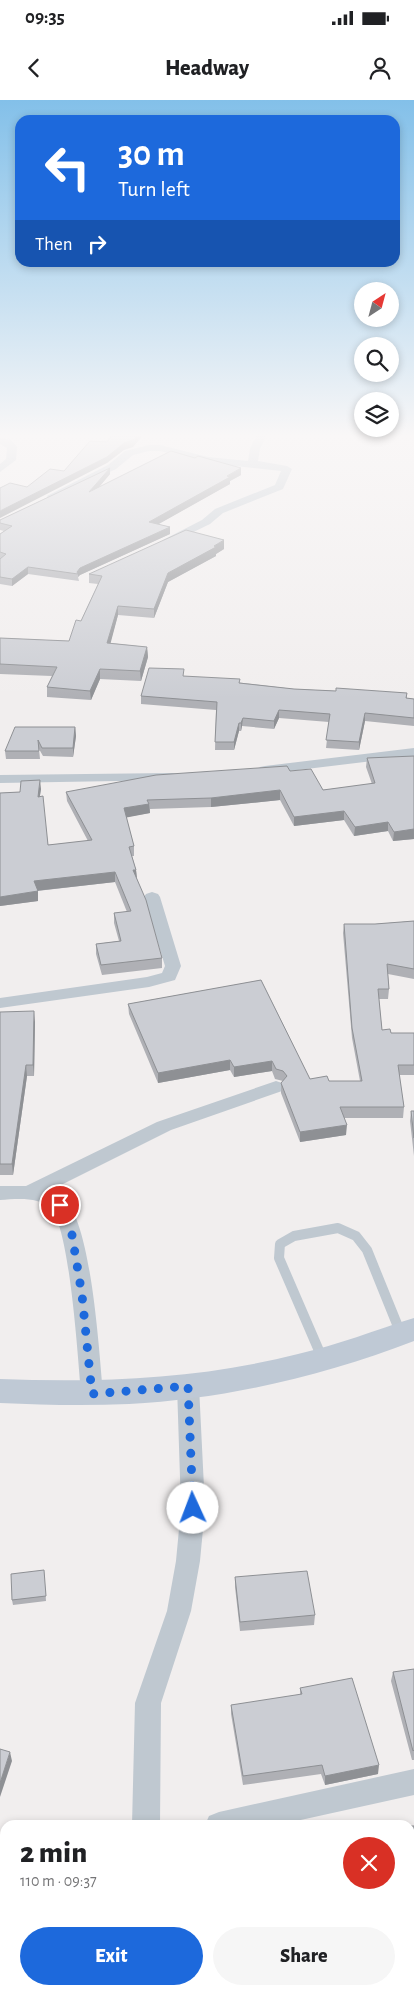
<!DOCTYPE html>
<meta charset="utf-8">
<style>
body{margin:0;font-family:"Alegreya Sans",sans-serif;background:#f6f6f6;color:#202124;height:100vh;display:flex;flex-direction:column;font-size:19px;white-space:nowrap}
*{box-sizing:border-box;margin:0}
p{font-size:16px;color:#757577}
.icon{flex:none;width:28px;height:28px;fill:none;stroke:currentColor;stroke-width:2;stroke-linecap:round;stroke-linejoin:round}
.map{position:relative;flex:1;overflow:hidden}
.side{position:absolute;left:0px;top:1720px;width:415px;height:175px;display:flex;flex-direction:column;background:#fff;border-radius:15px 15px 0 0;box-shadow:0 2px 8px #0003}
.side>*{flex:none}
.hud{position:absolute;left:15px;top:15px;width:385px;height:152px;border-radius:15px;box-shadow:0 2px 8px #0003;background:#1d69dc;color:#fff;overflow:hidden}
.needle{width:32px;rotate:36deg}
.tools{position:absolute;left:354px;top:182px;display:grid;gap:10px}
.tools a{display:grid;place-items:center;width:45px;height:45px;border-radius:50%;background:#fff;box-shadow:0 2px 8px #0003;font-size:25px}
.pin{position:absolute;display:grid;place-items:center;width:42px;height:42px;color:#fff;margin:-21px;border:2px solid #fff;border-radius:50%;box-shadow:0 1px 5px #0007}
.me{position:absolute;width:55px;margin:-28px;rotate:358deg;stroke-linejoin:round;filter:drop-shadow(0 0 4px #0008)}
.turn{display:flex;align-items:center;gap:18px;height:105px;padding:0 20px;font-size:22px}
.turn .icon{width:65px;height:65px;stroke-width:2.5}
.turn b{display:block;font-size:35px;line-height:42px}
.then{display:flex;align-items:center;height:48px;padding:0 20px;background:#0003;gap:10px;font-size:19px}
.round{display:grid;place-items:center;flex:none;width:52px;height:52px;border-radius:26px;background:#f6f6f6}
.head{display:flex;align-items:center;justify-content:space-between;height:85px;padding:0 20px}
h1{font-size:30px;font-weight:800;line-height:38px}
.button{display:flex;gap:10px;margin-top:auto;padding:10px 20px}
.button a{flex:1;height:58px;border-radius:30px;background:#1d69dc;color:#fff;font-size:20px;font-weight:800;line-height:58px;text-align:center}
.button a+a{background:#f6f6f6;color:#202124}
.status{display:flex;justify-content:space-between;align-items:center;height:35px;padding:0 25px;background:#fff;direction:ltr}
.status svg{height:14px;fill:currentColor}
header{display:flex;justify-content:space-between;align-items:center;height:65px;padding:0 20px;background:#fff;font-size:22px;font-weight:800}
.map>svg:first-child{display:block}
</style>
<div class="status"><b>09:35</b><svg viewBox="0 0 49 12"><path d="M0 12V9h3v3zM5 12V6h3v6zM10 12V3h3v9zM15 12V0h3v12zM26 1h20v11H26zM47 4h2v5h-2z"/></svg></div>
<header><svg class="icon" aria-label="back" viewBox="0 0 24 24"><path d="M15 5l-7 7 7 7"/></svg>Headway<svg class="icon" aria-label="person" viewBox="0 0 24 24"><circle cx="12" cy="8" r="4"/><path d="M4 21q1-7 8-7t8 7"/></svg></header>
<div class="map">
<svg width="414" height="1895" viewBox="0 0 414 1895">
<rect width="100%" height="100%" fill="#f1eeee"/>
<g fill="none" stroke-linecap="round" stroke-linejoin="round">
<path stroke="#bfc8d0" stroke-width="10" d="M323 1260 279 1158 280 1144 294 1136 338 1128 356 1136 367 1150 401 1234"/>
<path fill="#bfc8d0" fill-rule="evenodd" d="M257 334H267L260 349 258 361 287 366 292 369 283 389 223 413 210 424 173 442 169 443 163 440 202 420 215 409 275 385 281 371 208 363 160 351H149L133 355 116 369 56 398H48L47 396 108 365 125 351 149 345H160L208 357 248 361 250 349Z
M0 338 11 340 17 347 16 360 0 372V364L6 359 7 348 0 344Z
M414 648V656L265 674 260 673 258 670 260 667 265 666Z
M172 673 177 674 179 677 177 680 0 683V675Z
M152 792 158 794 160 797 181 866 175 880 149 887 0 908V898L147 877 162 873 165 866 144 797 146 794Z
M276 981 282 983 285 987 282 991 171 1030 49 1091C55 1093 62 1096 66 1100 92 1131 99 1250 103 1293L100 1299 92 1302 84 1299 81 1293C78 1260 70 1129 51 1109 39 1096 16 1099 0 1100V1086H26L157 1022Z
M188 1278 196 1280 199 1286 205 1408 200 1461 191 1511 161 1603 160 1725H132L135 1603 167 1511 176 1461 181 1408 177 1286 180 1280Z
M414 1669V1695L278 1725H205L209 1716 219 1712Z
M5 1785V1813L0 1815V1787Z
M138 1890H168L169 1895H139Z"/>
<path fill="#bfc9d5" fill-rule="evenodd" d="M414 1218V1241C323 1276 226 1299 129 1304 86 1306 43 1305 0 1303V1279C101 1283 200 1279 298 1254 338 1245 375 1230 414 1218Z"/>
</g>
<path fill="#afb0b5" d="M110 368V374L99 387 241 375 230 381V384L158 424 170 427V434L80 475 78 477 79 481 28 474 12 486 0 484V434L4 431 0 430V420Z
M224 449 216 454V456L168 482 154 518 118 515 110 543 147 547 148 557 141 581 100 579 91 600 47 597V587L52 576 0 574V538L69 541 81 521 98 484 89 483V474Z
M184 576 294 589 336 591 407 593V598L414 599V626L365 621 359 650 326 648 329 622 279 618 274 629 242 626 241 631H239L234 650H215L216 610 141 604V596Z
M75 627 76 636 73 657 43 656 39 649 40 659H6L5 651Z
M414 656V739L393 741 388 731 354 736 344 720 294 726 280 700 211 707 150 709V713L126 717 134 746V756H132L136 770 137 779 162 858V868L102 875 96 854V844L119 841 114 823V813L127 812 115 782 37 791 38 801 0 806V693L20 692 41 689 40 696 48 745 88 741 67 701 66 692 290 671 323 690 372 684 366 667 367 658Z
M414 821V879L388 874 389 889 388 899H379L382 930 391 933H414V975H399L404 1007 403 1018H344L346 1035 300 1042 281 993V983L283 981 275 979 272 971 234 977 230 970 158 983 129 914 128 904 261 880 310 979 329 981H360L352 938 343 833 344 824H375Z
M0 912 35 922 34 976H27L13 1075H0Z
M411 1011H414V1056L410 1021Z
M44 1470 46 1501 13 1505 12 1500Z
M235 1477 315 1515 314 1525 240 1531 235 1487Z
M414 1569V1660H412L391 1581 393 1572Z
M300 1588 378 1674 325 1685 321 1674 243 1685 231 1614V1605L300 1595Z
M411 1726H414V1782L410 1742Z
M190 1890H410L414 1895H261L260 1894 257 1895H191Z"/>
<path fill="#8e9094" d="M139 334H144L133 347 124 350 107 363 0 418V411L124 343Z
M110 368V374L90 398 89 392Z
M241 368V375L230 381V384L150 429 149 422Z
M170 427V434L80 475 78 477V474L77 472 80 468Z
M224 440V449L216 454V456L168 482 154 518V509L168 473Z
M28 467V474L12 486V479Z
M118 506V515L108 553 107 543Z
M147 547 148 557 141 581 140 571Z
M100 569V579L91 600 90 591Z
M279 610V618L274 629V621Z
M365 613V621L359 650V642Z
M243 618 242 626 241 631V623Z
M239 623V631L234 650V642Z
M75 627 76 636 73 657V648Z
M40 680 41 689 38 706V697Z
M280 690V700L211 707V698Z
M149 704 150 713 124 718V708Z
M344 711V720L294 726V717Z
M388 722V731L354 736 355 727Z
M414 729V739L393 741 394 732Z
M133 770H136L137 779Z
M115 772V782L35 791 34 781Z
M38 791V801L0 806V797Z
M34 911 35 922 34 976 33 965Z
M230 960V970L158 983V973Z
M272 961V971L234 977V967Z
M26 965 27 976 13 1075 12 1064Z
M347 1025 346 1035 300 1042V1032Z
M10 1652 12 1661 0 1697V1683Z
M379 1665 378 1674 325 1685V1676Z
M230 1890H260V1894L257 1895H207Z"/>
<path fill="#cbcdd3" stroke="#8e9094" d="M113 334H139L133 340 124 343 107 357 0 411V388L10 383 27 387 50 369 64 371 90 341 107 342Z
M171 351 195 358 198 356 241 368 227 376 230 377 149 422 170 427 80 468 77 472 78 474 28 467 12 479 0 477V459L6 454 0 452V434L12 426 0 423V420L110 368 89 392Z
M186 430 224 440 214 446 216 447 168 473 154 509 118 506 107 543 147 547 140 571 100 569 90 591 47 587 57 567 0 564V538L69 541 76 520 81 521 102 476 89 474Z
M149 568 184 569 183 576 240 579 239 583 294 589 336 591V588L407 593 406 598 414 599V618L365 613 359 642 326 640 330 614 279 610 274 621 243 618 241 623H239L234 642H215L217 602 141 596Z
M15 627H75L73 648H42L38 640 39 651H5Z
M414 656V729L394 732 388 722 355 727 344 711 294 717 280 690 211 698 147 700 149 704 124 708 134 746 129 747 136 770H133L146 800 162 858 101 865 96 844 121 841 114 813 131 811 115 772 34 781 38 791 0 797V693L20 692 21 681 40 680 38 697 43 696 48 745 92 740 66 692 156 675 287 666 290 671 311 669 323 690 375 683 367 658Z
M414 821V869L387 864 389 889H378L382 930 390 929 391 933H414V965H398L404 1007H340L347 1025 300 1032 281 983 287 976 283 971 276 969 272 961 234 967 230 960 158 973 128 904 261 880 310 979 327 976 329 981H362L352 928 344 824H375Z
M34 911 33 965H26L12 1064H0V912Z
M411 1011H414V1038Z
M44 1470 46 1496 12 1500 11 1474Z
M307 1471 315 1515 240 1522 235 1477Z
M414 1569V1650L413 1651 393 1572Z
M352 1578 379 1665 325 1676 322 1665 243 1676 231 1605 302 1594 300 1588Z
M0 1649 10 1652 0 1683Z
M411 1726H414V1753Z
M410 1860 414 1873V1895H264L263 1890H410Z
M192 1890H230L207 1895H193Z"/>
<linearGradient id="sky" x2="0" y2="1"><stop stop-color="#83c0e9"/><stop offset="0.56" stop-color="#f9f7f7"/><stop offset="1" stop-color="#f9f7f7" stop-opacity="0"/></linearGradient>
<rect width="414" height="599" fill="url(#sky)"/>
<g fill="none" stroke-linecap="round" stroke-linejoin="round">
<path stroke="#1d69dc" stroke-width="9" stroke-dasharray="0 16.2" d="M60 1105 72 1135 82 1195 92 1294 188 1286 193 1408"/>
</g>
</svg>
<div class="tools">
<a><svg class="needle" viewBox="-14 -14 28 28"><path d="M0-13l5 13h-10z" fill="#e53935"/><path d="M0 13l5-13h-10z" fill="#757577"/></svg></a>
<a><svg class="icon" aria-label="search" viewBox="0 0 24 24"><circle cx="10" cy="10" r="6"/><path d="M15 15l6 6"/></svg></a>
<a><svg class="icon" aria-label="layers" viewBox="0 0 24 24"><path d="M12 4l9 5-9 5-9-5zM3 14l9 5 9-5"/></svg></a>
</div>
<div class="pin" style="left:60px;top:1105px;background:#d93025"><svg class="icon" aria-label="arrive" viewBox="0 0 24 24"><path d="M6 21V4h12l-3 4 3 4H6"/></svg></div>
<svg class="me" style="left:193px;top:1408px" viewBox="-20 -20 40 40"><circle r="19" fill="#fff"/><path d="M0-13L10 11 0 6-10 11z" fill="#1d69dc"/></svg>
<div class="hud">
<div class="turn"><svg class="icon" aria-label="left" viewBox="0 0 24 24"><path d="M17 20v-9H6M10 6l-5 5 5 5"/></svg><div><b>30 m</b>Turn left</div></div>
<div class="then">Then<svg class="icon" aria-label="right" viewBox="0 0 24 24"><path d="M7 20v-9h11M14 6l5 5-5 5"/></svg></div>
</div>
<section class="side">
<div class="head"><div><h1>2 min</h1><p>110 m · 09:37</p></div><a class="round" style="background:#d93025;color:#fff"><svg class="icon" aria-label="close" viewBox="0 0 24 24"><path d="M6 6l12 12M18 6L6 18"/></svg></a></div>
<div class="button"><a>Exit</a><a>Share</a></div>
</section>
</div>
